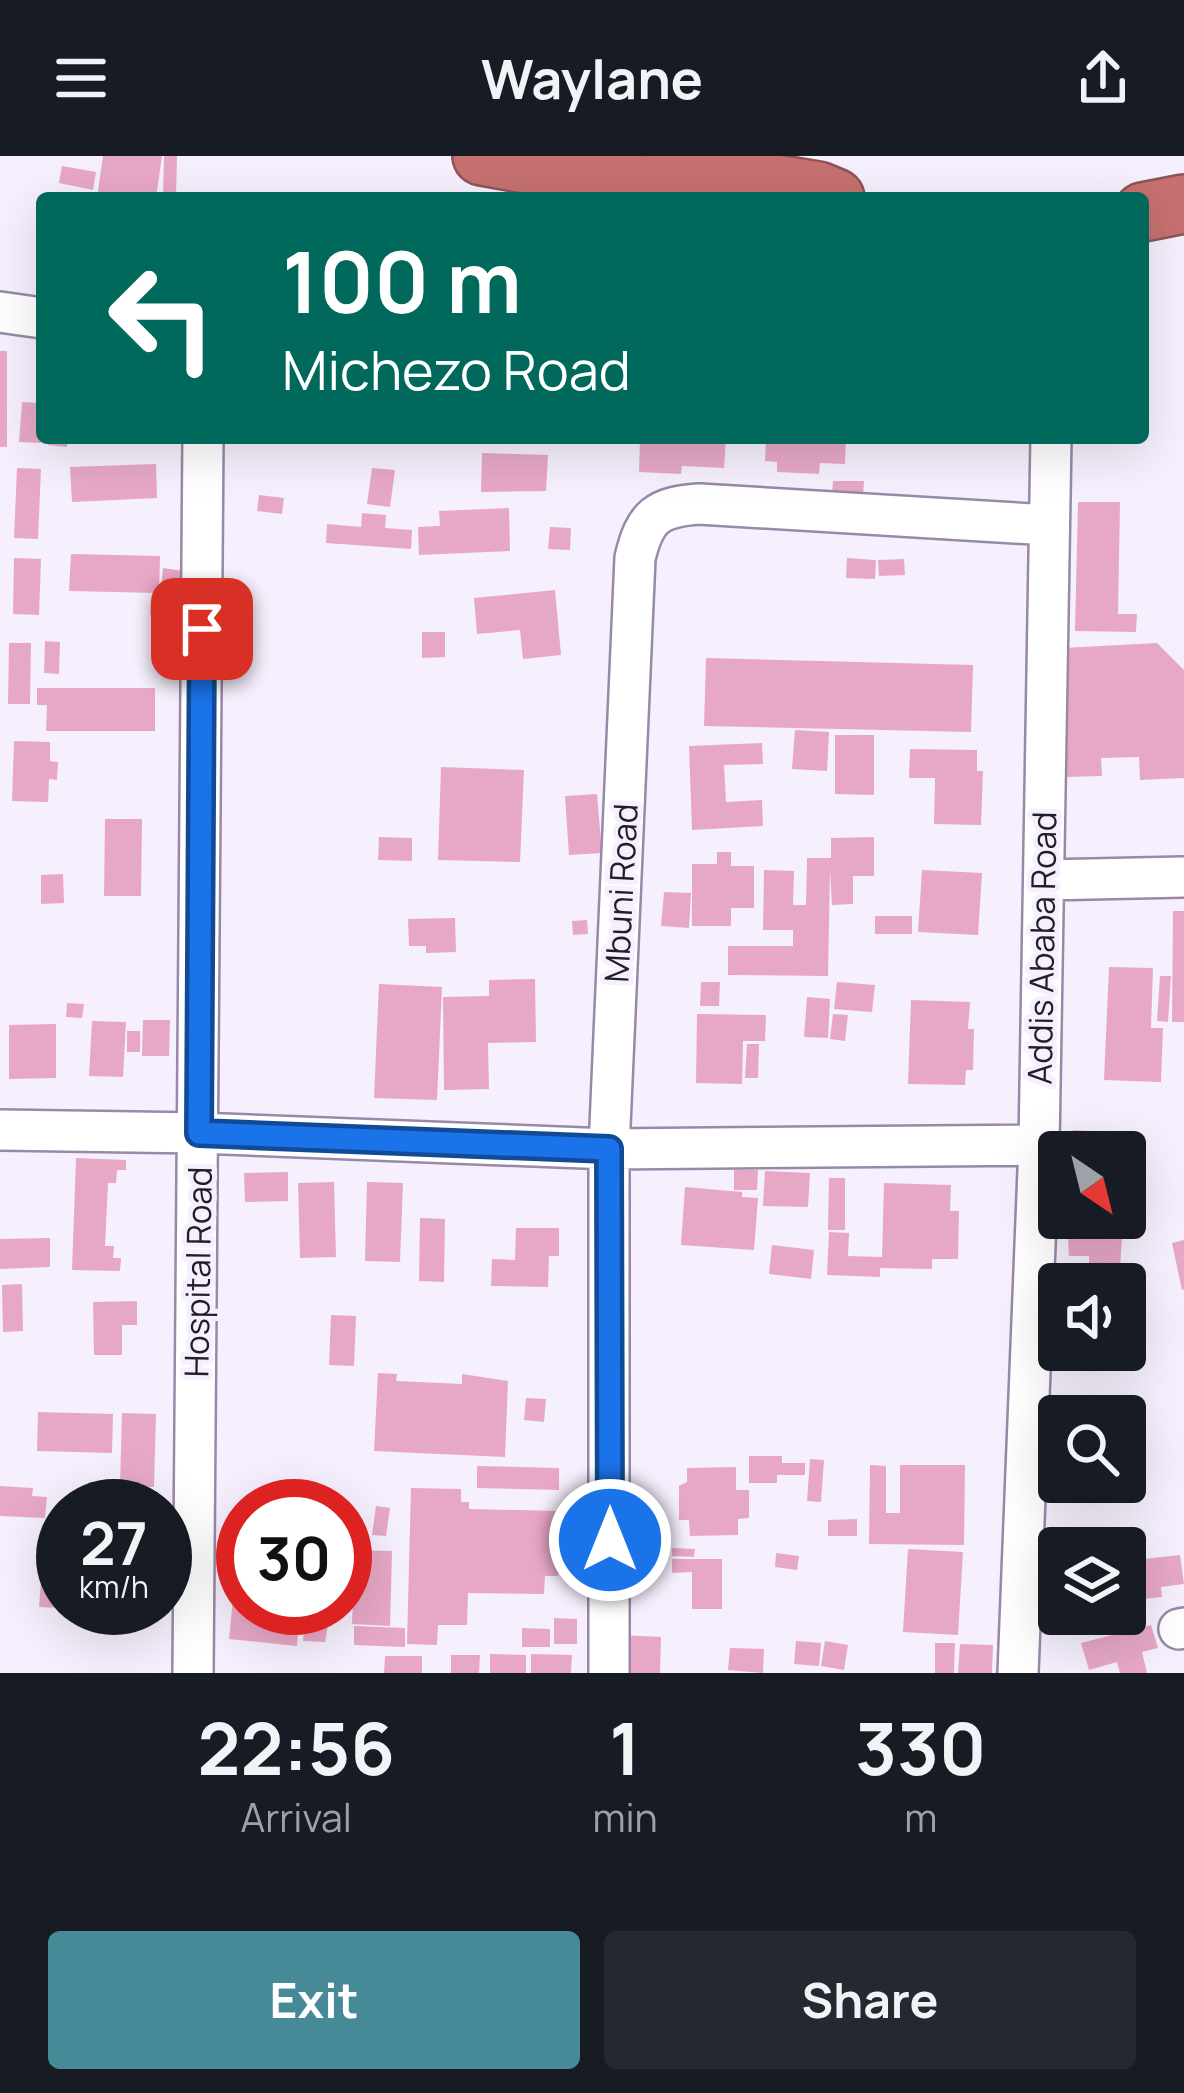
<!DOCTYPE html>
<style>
body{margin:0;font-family:Manrope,sans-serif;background:#242831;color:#f1f3f6;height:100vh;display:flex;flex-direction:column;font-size:45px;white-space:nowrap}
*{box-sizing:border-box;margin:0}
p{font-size:39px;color:#9ea1a6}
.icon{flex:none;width:66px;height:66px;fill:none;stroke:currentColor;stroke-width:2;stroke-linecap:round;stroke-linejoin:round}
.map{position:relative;height:1517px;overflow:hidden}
.details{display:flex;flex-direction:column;background:#171b24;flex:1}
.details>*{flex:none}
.hud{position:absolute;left:36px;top:36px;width:1113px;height:252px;border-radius:12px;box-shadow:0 12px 48px #0002;background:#00695c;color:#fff;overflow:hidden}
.needle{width:78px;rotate:145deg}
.controls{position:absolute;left:1038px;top:975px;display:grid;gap:24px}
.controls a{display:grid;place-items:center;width:108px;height:108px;border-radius:12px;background:#171b24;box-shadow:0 12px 48px #0002;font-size:60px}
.speed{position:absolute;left:36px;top:1323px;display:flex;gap:24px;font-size:60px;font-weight:700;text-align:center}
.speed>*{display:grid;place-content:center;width:156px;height:156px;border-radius:50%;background:#171b24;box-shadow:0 12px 48px #0002;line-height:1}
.speed small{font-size:30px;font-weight:400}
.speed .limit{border:18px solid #d22;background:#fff;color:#111}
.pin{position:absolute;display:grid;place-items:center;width:102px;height:102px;color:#fff;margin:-51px;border-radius:24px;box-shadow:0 6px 18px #0006}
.me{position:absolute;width:132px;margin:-66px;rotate:0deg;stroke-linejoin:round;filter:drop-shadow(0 0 9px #0008)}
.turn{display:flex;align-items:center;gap:42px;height:252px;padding:0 48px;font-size:54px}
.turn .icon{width:156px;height:156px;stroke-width:2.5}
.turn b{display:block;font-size:84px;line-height:102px}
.eta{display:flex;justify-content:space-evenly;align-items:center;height:204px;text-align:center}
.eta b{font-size:72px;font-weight:700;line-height:84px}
.action{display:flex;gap:24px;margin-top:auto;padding:24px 48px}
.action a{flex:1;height:138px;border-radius:12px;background:#468a98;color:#fff;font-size:48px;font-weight:700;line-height:138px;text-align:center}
.action a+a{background:#242831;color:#f1f3f6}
header{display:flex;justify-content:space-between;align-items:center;height:156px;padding:0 48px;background:#171b24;font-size:54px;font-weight:700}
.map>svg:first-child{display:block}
</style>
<header><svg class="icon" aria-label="menu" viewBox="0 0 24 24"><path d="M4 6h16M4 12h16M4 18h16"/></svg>Waylane<svg class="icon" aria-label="share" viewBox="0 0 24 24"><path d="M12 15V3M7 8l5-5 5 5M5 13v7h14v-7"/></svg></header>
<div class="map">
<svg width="1184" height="1517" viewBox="0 0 1184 1517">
<rect width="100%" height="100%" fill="#f6effd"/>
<path fill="#e7a8c5" d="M103 0H162L156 42H97Z
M164 0H177L176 42H163Z
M62 10 96 16 93 34 59 27Z
M0 195H7V291H0Z
M22 246 42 247 41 287 19 286Z
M48 282H68L67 291 48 289Z
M640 282H726L724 312 682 310 681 318 639 316Z
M766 282H846L845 308 820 307 819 318 777 316V306L765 305Z
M482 297 548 299 546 335 481 336Z
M156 308 157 342 72 346 70 311Z
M17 312 41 313 38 383 14 382Z
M372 312 395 314 390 351 367 348Z
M833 325H864L863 340H832Z
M259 339 284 342 282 358 257 355Z
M1078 346H1120L1118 458H1137L1136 476 1075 475Z
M509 352 510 395 419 399 418 371 440 370 439 355Z
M362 357 386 359 385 372 412 374 411 393 326 387 327 368 361 371Z
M550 371 571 372 570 394 548 393Z
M71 398 160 400 159 437 69 435Z
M14 402 41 403 39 459 13 458Z
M847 402 876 404 875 423 846 422Z
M904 403 905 419 879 420 878 404Z
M163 412 183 415 181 436 161 434Z
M555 434 561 499 523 503 520 474 477 478 474 442Z
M151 444 170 445 169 460 150 459Z
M422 476H445V501L422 502Z
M45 485 60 486 59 518 44 517Z
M9 487H31L30 548H8Z
M1157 487 1184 514V622L1140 624 1139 601 1101 602 1102 620 1067 621 1064 492Z
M706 502 973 509 971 576 704 570Z
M37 532H155V575H46L47 549H37Z
M795 574 829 576 827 615 792 613Z
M835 579H874V639L835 638Z
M14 585 50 586V605L58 606 57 624 49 623 48 646 12 645Z
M762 587 763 608 724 609 726 646 762 644 763 670 692 674 689 590Z
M910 593 977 594V615H983L981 669 934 668 935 622H909Z
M441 611 524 614 520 706 438 704Z
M597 638 602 697 569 699 565 640Z
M105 663H142L141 740H104Z
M379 681 412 682V705L378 704Z
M874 681V720H853V748L832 749 830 714 828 820 728 819V790H793V774H763L764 714 794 715 793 749H806L807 702H831V682Z
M717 696H731V710H754V752H731V770H692V708H717Z
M922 714 982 717 978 779 918 776Z
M63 718 64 747 41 748V719Z
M664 736 691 737 689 772 661 770Z
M1173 755H1184V866H1172Z
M875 760H912V778H875Z
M455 762 456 796 426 797V790H409L408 763Z
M587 764 588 778 573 779 572 765Z
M1109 811 1153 812 1151 872H1163L1161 926 1104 924Z
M1160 820H1171L1168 866 1157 865Z
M535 823 536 886 488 887 489 933 444 934 443 841 489 840V824Z
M701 826H720L719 850H700Z
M837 826 875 829 872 856 834 853Z
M379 828 442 831 437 944 374 942Z
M807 841 830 843 828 882 804 881Z
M911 844 970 846 968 873H974L973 914H966L965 929 908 928Z
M67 847 84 848 82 862 66 861Z
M697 858 766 859 765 885H743L742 928 696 927Z
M833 858 848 859 845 885 830 883Z
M143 864H170L169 900H142Z
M92 865 126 866 123 921 89 920Z
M56 868V922L9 923V869Z
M127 875H140V896H127Z
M747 888H759L758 922H745Z
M1073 974 1107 976V996H1072Z
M76 1002 126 1004V1014H117L116 1027H108L105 1090H114L113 1102H121L120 1115 72 1114Z
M734 1014H758L757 1034H734Z
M765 1015 810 1017 808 1051 763 1050Z
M288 1016V1045L245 1046 244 1017Z
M829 1022H845V1074H828Z
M334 1026 336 1101 300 1102 298 1027Z
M367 1026 403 1027 400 1106 365 1105Z
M884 1027 951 1029 950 1055H959L958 1103H932V1113L880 1112V1121L827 1119 829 1076 849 1077 848 1100 882 1101Z
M685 1031 742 1036V1041L758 1042 754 1094 681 1089Z
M420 1062 445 1063 444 1126 419 1125Z
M1083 1062H1118V1071L1105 1072V1082H1122L1119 1128H1079L1080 1111H1089V1100H1069L1068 1082H1084Z
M516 1072H559V1100H549L548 1131 491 1130 492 1103 515 1104Z
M50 1082V1111L0 1113V1083Z
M1184 1084V1133L1182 1134 1172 1087Z
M772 1089 814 1094 811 1123 769 1118Z
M22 1128 23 1175 3 1176 2 1129Z
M137 1145V1169H122V1199H94L93 1146Z
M331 1159 356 1160 354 1210 329 1209Z
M378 1217 397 1218 396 1225 462 1228V1218L508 1225 505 1301 374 1295Z
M526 1242 546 1243 544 1266 524 1264Z
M38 1256 113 1258 112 1297 37 1295Z
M122 1257 156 1258 154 1331 120 1330Z
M749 1300H782V1307H805V1319H777V1327H749Z
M810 1303 824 1304 821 1346 807 1345Z
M870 1309 886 1310V1357H900V1309H965L964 1389 869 1388Z
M477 1310 559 1312V1334L477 1332Z
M736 1311V1334H749V1362L738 1363V1379L690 1380 689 1364H679V1330L687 1326V1312Z
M0 1330 33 1332 32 1340 47 1341 45 1362 0 1360Z
M411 1332 461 1333V1346H469V1353L559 1355 558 1420H545L544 1438 468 1437 467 1469H438L437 1489 407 1488Z
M376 1350 390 1352 386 1380 372 1379Z
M857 1363V1380H828V1364Z
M45 1372 63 1374V1452L39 1451Z
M672 1392 695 1393 694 1401 672 1400Z
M908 1393 963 1396 958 1479 903 1476Z
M355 1394 392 1395 390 1470 352 1468Z
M776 1397 799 1400 797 1414 775 1411Z
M1180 1399 1184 1428 1161 1431 1162 1441 1125 1445V1405Z
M672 1403H722V1453H692V1416L672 1417Z
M236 1414H243V1452H300L297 1490 229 1483Z
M306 1452H331L325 1486 303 1485Z
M1067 1458H1087L1089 1471 1069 1474Z
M554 1462 577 1463V1488H554Z
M1151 1469 1158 1492 1142 1496 1147 1517H1120L1117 1506 1089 1514 1081 1487Z
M354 1470 405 1472V1491L354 1489Z
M522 1472 550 1473V1491H522Z
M620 1479 661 1481 660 1517H618Z
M796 1485 821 1487 819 1510 794 1508Z
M825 1485 848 1489 844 1514 821 1510Z
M935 1487H955L954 1517H935Z
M960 1488 993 1489 992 1517H958Z
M730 1492 764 1493 763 1517 728 1514Z
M490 1498 526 1499V1517H490Z
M531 1498 572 1499 571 1517H531Z
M451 1499H480L479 1517H451Z
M385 1500H422V1517H384Z"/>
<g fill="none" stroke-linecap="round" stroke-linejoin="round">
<defs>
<path id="minor" d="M0 156 42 162
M1044 724 1184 721
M0 974 199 977 609 993 1039 989
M1179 1473 1184 1472
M193 1517 203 282
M609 1517V993L635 402C645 360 657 351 699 348L1049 369
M1018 1517 1039 989 1051 282"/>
<path id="highway" d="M482 0 713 42
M671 11 818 35 835 42
M1143 56 1184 48"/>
</defs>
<use href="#minor" stroke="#9889a8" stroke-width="44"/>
<use href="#highway" stroke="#8d5457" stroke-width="62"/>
<use href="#minor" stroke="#fff" stroke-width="39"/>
<use href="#highway" stroke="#c67170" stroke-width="57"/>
</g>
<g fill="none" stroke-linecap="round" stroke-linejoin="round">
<defs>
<path id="route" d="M202 473 199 977 609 993 610 1384"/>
</defs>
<use href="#route" stroke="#114b97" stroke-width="30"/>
<use href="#route" stroke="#1a73e8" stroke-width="21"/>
</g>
<g text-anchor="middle" stroke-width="10" stroke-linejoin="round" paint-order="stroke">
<g font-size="33" fill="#231d29" stroke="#f6effd">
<text transform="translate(621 737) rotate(-87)" y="12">Mbuni Road</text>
<text transform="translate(1042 792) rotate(-89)" y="12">Addis Ababa Road</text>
<text transform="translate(198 1116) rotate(-89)" y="12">Hospital Road</text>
</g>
</g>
</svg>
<div class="controls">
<a><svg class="needle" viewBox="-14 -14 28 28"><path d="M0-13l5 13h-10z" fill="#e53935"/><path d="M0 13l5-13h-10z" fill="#9ea1a6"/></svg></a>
<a><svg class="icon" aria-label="sound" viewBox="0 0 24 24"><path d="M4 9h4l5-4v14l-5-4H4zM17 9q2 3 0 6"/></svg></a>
<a><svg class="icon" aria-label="search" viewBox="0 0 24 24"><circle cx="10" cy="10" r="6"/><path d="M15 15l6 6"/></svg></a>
<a><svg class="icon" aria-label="layers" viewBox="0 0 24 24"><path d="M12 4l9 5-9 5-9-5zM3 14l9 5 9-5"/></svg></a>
</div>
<div class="speed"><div>27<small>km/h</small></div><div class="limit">30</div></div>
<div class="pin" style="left:202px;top:473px;background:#d93025"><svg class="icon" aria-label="arrive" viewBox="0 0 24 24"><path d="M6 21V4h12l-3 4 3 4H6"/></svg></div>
<svg class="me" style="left:610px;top:1384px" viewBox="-20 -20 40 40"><circle r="17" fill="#1a73e8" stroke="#fff" stroke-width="3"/><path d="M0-11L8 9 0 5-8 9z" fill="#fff"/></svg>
<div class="hud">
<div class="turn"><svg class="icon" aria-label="left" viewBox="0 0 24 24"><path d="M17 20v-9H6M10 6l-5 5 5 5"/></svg><div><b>100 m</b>Michezo Road</div></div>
</div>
</div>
<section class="details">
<div class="eta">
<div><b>22:56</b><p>Arrival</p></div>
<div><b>1</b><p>min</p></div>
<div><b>330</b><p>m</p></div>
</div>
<div class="action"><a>Exit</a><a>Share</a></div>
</section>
